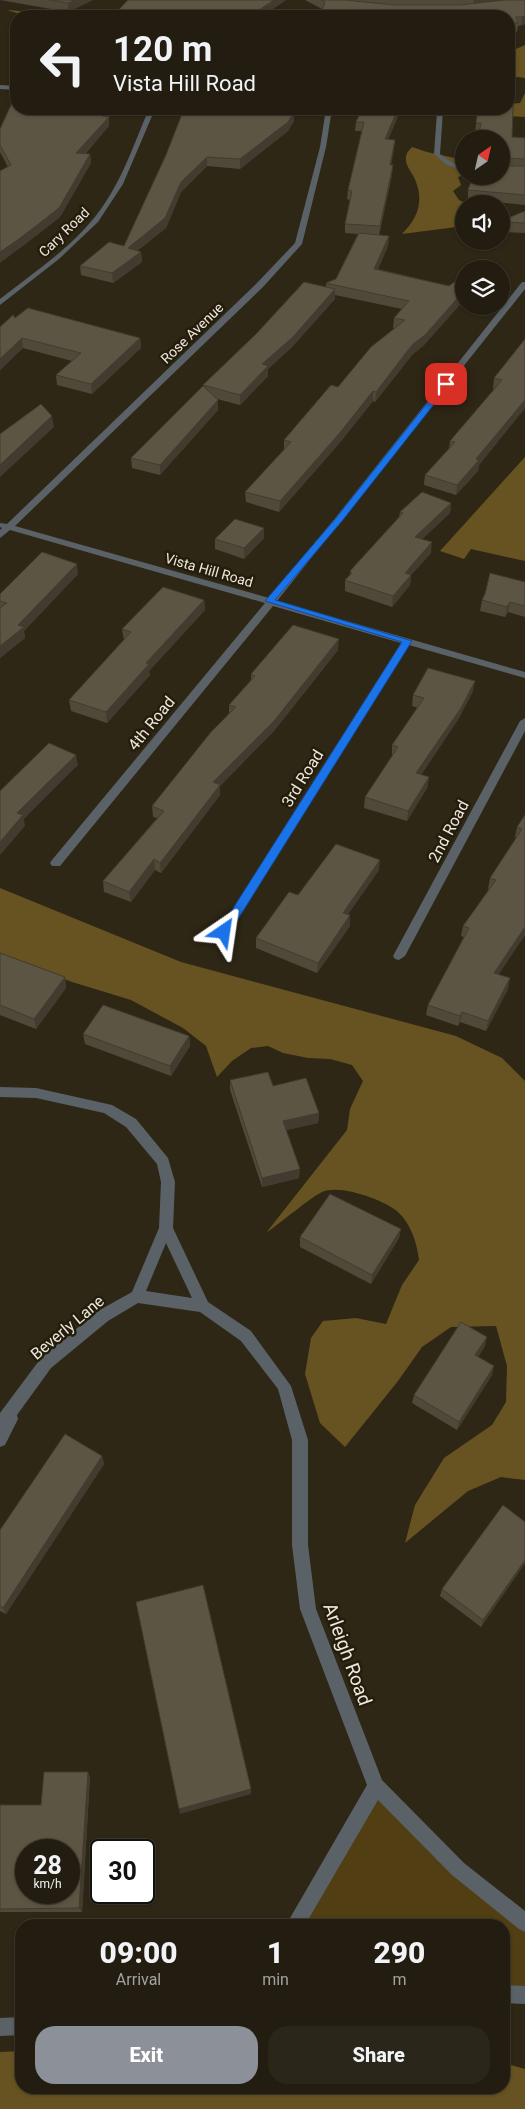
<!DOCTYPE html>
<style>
body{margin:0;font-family:Roboto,sans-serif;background:#2a2619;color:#f1f3f6;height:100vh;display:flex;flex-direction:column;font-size:19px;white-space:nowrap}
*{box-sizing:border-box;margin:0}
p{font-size:16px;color:#a2a29f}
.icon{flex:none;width:28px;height:28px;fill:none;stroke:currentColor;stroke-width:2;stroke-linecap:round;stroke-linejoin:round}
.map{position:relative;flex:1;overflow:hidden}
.sheet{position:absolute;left:15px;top:1919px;width:495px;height:175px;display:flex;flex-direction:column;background:#221d10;border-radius:20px;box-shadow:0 1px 4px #0004,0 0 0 1px #3f3b30}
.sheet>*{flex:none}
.banner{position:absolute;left:10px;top:10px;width:505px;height:105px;border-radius:20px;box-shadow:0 1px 4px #0004,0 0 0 1px #3f3b30;background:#221d10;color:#f1f3f6;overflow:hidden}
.needle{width:32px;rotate:34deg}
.tools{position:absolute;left:455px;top:130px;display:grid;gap:10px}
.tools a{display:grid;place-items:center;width:55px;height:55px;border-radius:50%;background:#221d10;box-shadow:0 1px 4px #0004,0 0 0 1px #3f3b30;font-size:25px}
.speed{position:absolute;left:15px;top:1839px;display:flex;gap:10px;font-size:25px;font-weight:700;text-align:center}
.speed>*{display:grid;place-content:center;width:65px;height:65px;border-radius:50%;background:#221d10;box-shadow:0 1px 4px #0004,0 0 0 1px #3f3b30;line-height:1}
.speed small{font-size:12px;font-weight:400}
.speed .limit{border:2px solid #111;border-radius:8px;background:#fff;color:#111}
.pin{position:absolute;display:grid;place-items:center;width:42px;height:42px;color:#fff;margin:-21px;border-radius:10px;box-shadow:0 2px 8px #0006}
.me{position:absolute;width:55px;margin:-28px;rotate:32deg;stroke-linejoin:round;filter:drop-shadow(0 0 4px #0008)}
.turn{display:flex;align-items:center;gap:18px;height:105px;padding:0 20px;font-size:22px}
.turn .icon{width:65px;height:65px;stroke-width:2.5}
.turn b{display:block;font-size:35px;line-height:42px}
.eta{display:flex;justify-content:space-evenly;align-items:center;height:85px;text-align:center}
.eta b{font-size:30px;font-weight:800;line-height:35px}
.primary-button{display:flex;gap:10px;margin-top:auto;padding:10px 20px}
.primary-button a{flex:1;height:58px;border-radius:20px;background:#8c9099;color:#fff;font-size:20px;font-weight:800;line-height:58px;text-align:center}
.primary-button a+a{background:#2a2619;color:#f1f3f6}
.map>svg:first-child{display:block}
</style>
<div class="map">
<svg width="525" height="2109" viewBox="0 0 525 2109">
<rect width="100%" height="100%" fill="#2e2716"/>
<path fill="#513f13" d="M376 1786 525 1923V1995L504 1994V1925H295Z"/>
<path fill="#675321" d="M167 0 184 16H26L7 10 87 16Z
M525 45V78L509 76V52Z
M525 93V117L456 113 442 109H509V104L520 103Z
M412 147 427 152 464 160V175L458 177 461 185 453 191 459 200 467 204H464V226L402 234C417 219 424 203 416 182 414 175 407 168 406 161 405 155 408 151 412 147Z
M525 457V561L471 549 464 559 440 551Z
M0 888 181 962 456 1036 502 1058 525 1081V1480L501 1477 468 1491 405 1543 415 1505 444 1458 492 1425 506 1402 507 1366 496 1326 451 1327 422 1347 398 1381 345 1447 320 1423 305 1374 311 1338 323 1321 356 1318 386 1324 402 1285 419 1260C417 1243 411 1224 398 1212 384 1200 340 1184 322 1192 307 1200 282 1222 266 1233L347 1130 350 1109 363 1081 352 1065 330 1059 308 1058 283 1053 268 1046 251 1048 232 1061 217 1077 206 1046 183 1028 131 1000 72 982 0 954Z
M21 2051V2088H504V2063L525 2069V2109H0V2052Z"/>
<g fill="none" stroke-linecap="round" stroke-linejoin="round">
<path fill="#5a6268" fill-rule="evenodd" d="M0 85 16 86V90L0 89Z
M149 109H155L123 184 98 222 59 259 0 305V299C37 270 79 243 105 203 124 175 135 141 149 109Z
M326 109H332L326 147 302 244 263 287 15 526 269 598 336 517 522 282H525V289L277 601 525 672V678L409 645 228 935 224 936 218 932 220 929 401 643 273 606 60 866H52L50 863 52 860 265 603 10 530 0 538V530L2 528 0 527V523L7 524 257 283 295 243 320 147Z
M434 109H441L443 111 440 154 451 162 464 166V170L447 165 434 154 437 112Z
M525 718V731L405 956 399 960 395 959 393 956 520 721Z
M0 1087 36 1088 112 1105 136 1119 168 1158 175 1182 173 1228 208 1302 251 1331 291 1386 308 1440V1545L316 1609 382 1780 464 1863 525 1911V1932L519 1929 452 1875 378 1800 305 1925H286L367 1785 300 1609 292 1545V1440L278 1389 241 1341 200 1312 138 1303 108 1321 51 1368 17 1415 18 1419 5 1445 0 1447V1413L41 1358 98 1311 132 1292 159 1228 161 1182 157 1164 126 1127 104 1113 36 1098 0 1097ZM166 1243 192 1298 146 1291Z
M504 1985 525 1986V2004L504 2003Z
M21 2017V2035L0 2036V2018Z"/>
</g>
<path fill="#50493a" d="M0 0H93L68 12Z
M128 0H286L262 16H113Z
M305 0H525V24L518 26 517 32H509V16L322 9Z
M16 109H114L109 117V126L85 154H90L91 163 60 217 20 248 8 167 0 152V129Z
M184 109H294V121L288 131 240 169 207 166 181 192 166 228 137 251 141 252 142 262 113 283 81 275 80 266 124 246 166 155Z
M401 109 388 140 394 149 391 165 392 175 379 235 389 236 388 246 378 269 449 286 464 287V300L424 345 412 355 375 402 373 401 337 446 279 512 246 502 245 492 284 450V440L338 387 395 328H393L394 318 402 309 335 295V299L292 347 268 369V376L240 405 217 399 218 410 160 475 132 468 131 458 203 386 326 287V283L336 279 358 234 345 233V224L350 200 347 199 348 190 362 131H355L356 122Z
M478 109 512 137 525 138V205L468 199V190L501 176 479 133 475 132Z
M525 211V233L501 232V221Z
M15 318 140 338 141 348 92 394 57 385 56 375 72 361 23 348 0 370V327Z
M525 339V408L479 465 478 471 456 495 424 485 425 475 449 449 450 441 495 389H493L494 378Z
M451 503 450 513 422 539 431 553 411 575 410 585 392 607 345 591V580L350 575V571L399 517 400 512Z
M264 538 244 559 215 549V539Z
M78 574 24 631 25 638 0 658V594Z
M525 582V617L508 612 505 617 480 611 482 600Z
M204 600 205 610 149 671 150 675 107 723 71 711 69 700 124 640 122 629Z
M338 650 274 731 220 786V795L161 873 155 870 131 902 104 892 103 881 157 818 153 817 152 806 229 713V705L251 680V674Z
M473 691 459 718 421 775 429 777 427 788 407 821 364 808 365 797 392 756V745L418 708 412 706 413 695Z
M525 815V935L498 974 508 989 486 1031 460 1022 458 1026 426 1015 428 1005 464 937 461 936 463 926 489 889H488L490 878 516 838 515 837 517 827Z
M379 870 348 914 350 926 317 973 256 948V938L298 895Z
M0 953 65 977 66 988 36 1029 0 1015Z
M83 1034 189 1036 190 1046 171 1076 85 1044Z
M230 1080 273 1086 319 1113 318 1123 286 1130 299 1178 262 1187 230 1090Z
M401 1229 399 1238 371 1284 300 1247V1237Z
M485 1346 478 1357 492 1375 457 1430 412 1403 414 1395Z
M102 1456 104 1464 6 1614 0 1611V1530Z
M525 1522V1563L481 1627 440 1596 442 1589Z
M90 1777 82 1912H0V1805H41Z"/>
<path fill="#413c2f" d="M74 0H93L68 12V3Z
M274 0H286L262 16H250Z
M474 0H514L473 7Z
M165 10 166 16H160Z
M525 16V24L521 26 522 17Z
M107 109H114L108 117 109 126 77 162 76 153Z
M294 109V121L288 131 240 169V159Z
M398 109H401L384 149 385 139Z
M395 140 394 149 389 175 390 165Z
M90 154 91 163 60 217 20 248 0 263V252Z
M207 157V166L181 192 166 228 129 257 128 248 181 182Z
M393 165 392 175 379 236 380 226Z
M389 236 388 246 374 278V269Z
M141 252 142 262 113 283 112 273Z
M335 289V299L292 347 268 369V376L240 405V395L262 364Z
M464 291V300L424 345 412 355 375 402 376 392 412 345Z
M22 338 23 348 0 370V359Z
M140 338 141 348 92 394 91 384Z
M373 391V401L337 446 279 512 280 501Z
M525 393V408L479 465 478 471 456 495 457 485Z
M218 400V410L160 475V465Z
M52 416 54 427 0 477V465Z
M451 503 450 513 414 547 415 537Z
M264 528V538L244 559V548Z
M432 542 431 553 411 575 410 585 392 607 393 596 405 573Z
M77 564 78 574 24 631 25 638 0 658V646L18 625Z
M204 600 205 610 149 671 150 675 107 723 106 712 146 663Z
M510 602 508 612 505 617 507 607Z
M339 639 338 650 274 731 220 786V795L161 873 160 863 213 782Z
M475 681 473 691 459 718 415 784 416 773Z
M76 755 78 765 24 819 25 826 0 855V842L17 813Z
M429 777 427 788 407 821 408 811Z
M154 859 155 870 131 902 129 892Z
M380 860 379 870 342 923 343 913Z
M350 915V926L317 973 318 963Z
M525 927V935L493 983 494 973Z
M65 977 66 988 36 1029 34 1019Z
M510 978 508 989 486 1031 488 1021Z
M462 1012 460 1022 458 1026 460 1016Z
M189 1036 190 1046 171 1076 170 1066Z
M319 1113 318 1123 283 1131V1121Z
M300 1169 299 1178 262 1187V1178Z
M401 1229 399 1238 371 1284 372 1275Z
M487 1337 485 1346 473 1364 475 1355Z
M494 1366 492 1375 457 1430 459 1422Z
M102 1456 104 1464 6 1614 3 1608Z
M525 1560V1563L481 1627 483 1620Z
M88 1772 90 1777 82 1912 79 1908Z
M251 1789V1794L180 1814 179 1809Z"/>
<path fill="#5d5543" stroke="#413c2f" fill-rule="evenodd" d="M49 0H74L68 3Z
M128 0H274L250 16H200L165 10 160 16H113Z
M321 0H345L394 5H460L505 0H525V16L522 17H516L518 23H509V16H320L325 2Z
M509 79 514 81 512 137 525 138V159L502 158 501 161V139H478L481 123H476L478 109H509Z
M16 94V109H107L102 116 109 117 76 153 90 154 59 208 19 239 0 252V171L11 165 0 145V129Z
M184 109H294V112L288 122 240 159 207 157 181 182 165 218 128 248 141 252 112 273 80 266 109 242 124 246 166 155Z
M362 109H398L385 139 395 140 390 165H393L380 226 345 224 352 191 348 190 364 122H356Z
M501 165 502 166H525V195L468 190 473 176H501Z
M525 211V223L501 222V221Z
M359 233 389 236 374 269 449 286 457 280 464 287V291L425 335 412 345 376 392 373 391 338 435 280 501 245 492 291 442 284 440 331 385 338 387 371 347 405 320 394 318 409 301 326 283 336 279Z
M304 282 335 289 293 337 262 364 268 366 240 395 203 385 257 333Z
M28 308 140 338 91 384 56 375 81 353 22 338 0 359V327L13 315 15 318Z
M525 339V400L476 459 479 460 457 485 425 475 455 442 450 441 502 380 494 378Z
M203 386 218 400 160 465 131 458Z
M41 404 52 416 0 465V434Z
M422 492 451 503 415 537 432 542 405 573 411 575 393 596 345 580 352 573 350 571 403 513 400 512Z
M235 519 264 528 244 548 215 539Z
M42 552 77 564 18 625 24 627 0 646V608L7 603 0 601V594Z
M490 573 525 582V606L510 602 507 607 482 600 485 594Z
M163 587 204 600 146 663 149 664 106 712 69 700 131 632 122 629Z
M293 625 339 639 274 721 213 782 220 785 160 863 154 859 129 892 103 881 164 811 152 806 211 732 236 707 229 705 255 676 251 674Z
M428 668 475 681 461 708 416 773 429 777 408 811 365 797 398 747 392 745 424 698 413 695Z
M49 743 76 755 17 813 23 815 0 842V791Z
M525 815V927L494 973 510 978 488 1021 462 1012 460 1016 428 1005 469 928 463 926 496 880 490 878 522 829 517 827Z
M336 844 380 860 343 913 350 915 318 963 256 938 289 892 298 895Z
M0 953 65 977 34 1019 0 1005Z
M103 1005 189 1036 170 1066 83 1034Z
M268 1072 273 1086 306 1078 319 1113 283 1121 300 1169 262 1178 230 1080Z
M330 1194 401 1229 372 1275 300 1237Z
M461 1322 487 1337 475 1355 494 1366 459 1422 414 1395Z
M65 1434 102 1456 3 1608 0 1606V1530Z
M503 1505 525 1522V1560L483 1620 442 1589Z
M203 1585 251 1789 179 1809 136 1602Z
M44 1772H88L79 1908 0 1909V1805H41ZM26 1850H69V1892H26Z"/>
<path fill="#1a73e8" stroke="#114b97" d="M444 382 450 384 342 521 275 600 412 641 228 935H220L219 932 220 929 402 642 265 601 336 518Z"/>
<g text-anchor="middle" stroke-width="5" stroke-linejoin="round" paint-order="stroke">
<g font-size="14" fill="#ede8dd" stroke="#241d0c">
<text transform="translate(64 232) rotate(-44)" y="5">Cary Road</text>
<text transform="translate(192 333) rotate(-44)" y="5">Rose Avenue</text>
<text transform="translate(209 570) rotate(16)" y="5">Vista Hill Road</text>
</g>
<g font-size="16" fill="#ede8dd" stroke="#241d0c">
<text transform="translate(151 723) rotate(-51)" y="6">4th Road</text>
<text transform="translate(302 778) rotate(-58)" y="6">3rd Road</text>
<text transform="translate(448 831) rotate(-62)" y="6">2nd Road</text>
<text transform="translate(67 1327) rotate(-40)" y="6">Beverly Lane</text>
</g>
<g font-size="19" fill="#ede8dd" stroke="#241d0c">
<text transform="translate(348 1654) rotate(70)" y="7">Arleigh Road</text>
</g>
</g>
</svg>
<div class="tools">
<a><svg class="needle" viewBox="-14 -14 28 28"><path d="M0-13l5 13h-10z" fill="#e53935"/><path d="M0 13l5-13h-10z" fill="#a2a29f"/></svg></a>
<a><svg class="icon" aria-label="sound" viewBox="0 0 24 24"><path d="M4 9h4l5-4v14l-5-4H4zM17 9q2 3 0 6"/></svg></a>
<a><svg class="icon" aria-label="layers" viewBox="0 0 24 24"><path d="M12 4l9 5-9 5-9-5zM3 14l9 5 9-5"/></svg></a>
</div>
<div class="speed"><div>28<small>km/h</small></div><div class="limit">30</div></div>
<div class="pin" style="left:446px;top:384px;background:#d93025"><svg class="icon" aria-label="arrive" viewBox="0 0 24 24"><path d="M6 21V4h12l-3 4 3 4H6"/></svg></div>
<svg class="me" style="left:224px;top:932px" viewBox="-20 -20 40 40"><path d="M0-17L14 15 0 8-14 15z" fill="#1a73e8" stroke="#fff" stroke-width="4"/></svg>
<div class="banner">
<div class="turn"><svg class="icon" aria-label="left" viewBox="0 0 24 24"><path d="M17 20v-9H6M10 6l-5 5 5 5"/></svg><div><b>120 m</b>Vista Hill Road</div></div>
</div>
<section class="sheet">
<div class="eta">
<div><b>09:00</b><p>Arrival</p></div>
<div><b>1</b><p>min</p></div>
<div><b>290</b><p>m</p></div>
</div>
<div class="primary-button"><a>Exit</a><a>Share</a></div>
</section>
</div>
